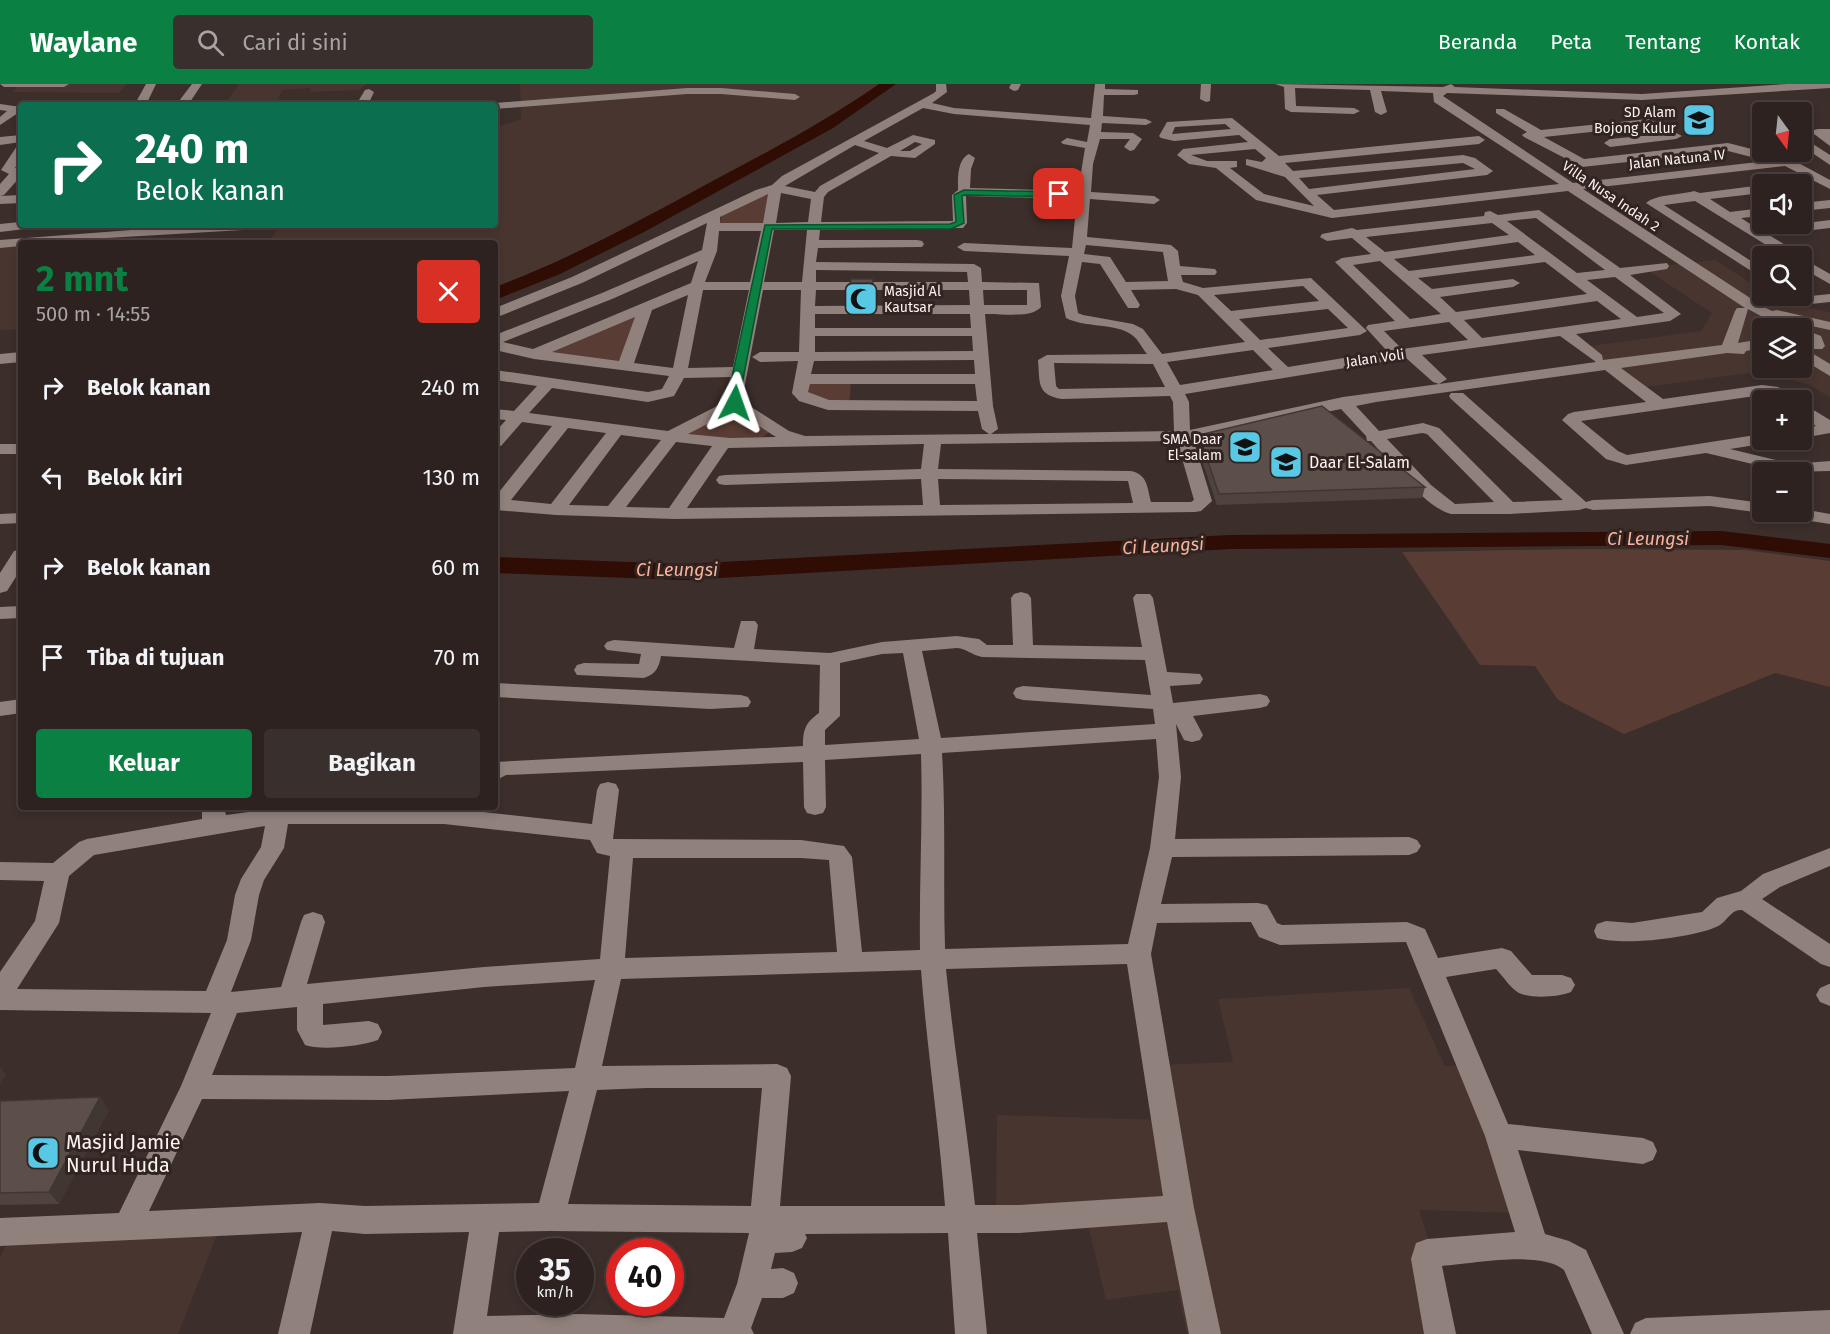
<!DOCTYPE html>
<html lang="id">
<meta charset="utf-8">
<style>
body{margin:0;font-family:"Fira Sans",sans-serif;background:#392f2d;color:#f1f3f6;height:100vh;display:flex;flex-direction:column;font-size:22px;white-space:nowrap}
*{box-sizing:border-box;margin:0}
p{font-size:20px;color:#a7a4a5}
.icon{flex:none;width:33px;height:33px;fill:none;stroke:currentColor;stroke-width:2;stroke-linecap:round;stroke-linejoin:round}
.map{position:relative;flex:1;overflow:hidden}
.panel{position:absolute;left:18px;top:156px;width:480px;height:570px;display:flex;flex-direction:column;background:#2d2220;border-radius:6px;box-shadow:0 3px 9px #0003,0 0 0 2px #483f3e}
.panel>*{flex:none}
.hud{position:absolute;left:18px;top:18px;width:480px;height:126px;border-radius:6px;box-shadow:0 3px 9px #0003,0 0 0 2px #483f3e;background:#0b6e4f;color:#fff;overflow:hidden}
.needle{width:39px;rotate:165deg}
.fabs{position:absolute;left:1752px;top:18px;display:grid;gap:12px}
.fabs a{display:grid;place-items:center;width:60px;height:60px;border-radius:6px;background:#2d2220;box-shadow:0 3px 9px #0003,0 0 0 2px #483f3e;font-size:30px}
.speed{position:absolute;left:516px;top:1154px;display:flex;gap:12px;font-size:30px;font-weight:700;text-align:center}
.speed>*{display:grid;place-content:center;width:78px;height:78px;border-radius:50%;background:#2d2220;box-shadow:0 3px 9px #0003,0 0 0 2px #483f3e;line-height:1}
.speed small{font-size:15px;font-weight:400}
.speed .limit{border:9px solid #d22;background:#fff;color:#111}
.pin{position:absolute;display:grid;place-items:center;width:51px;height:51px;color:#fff;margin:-26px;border-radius:12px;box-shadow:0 3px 9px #0006}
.me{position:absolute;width:66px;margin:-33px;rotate:4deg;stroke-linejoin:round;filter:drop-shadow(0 0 4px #0008)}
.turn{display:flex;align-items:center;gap:21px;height:126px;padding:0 18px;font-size:27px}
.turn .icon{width:78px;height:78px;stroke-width:2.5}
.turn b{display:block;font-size:42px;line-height:51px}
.round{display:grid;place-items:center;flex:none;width:63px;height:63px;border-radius:6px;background:#392f2d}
.overview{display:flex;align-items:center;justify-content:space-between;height:102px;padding:0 18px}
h1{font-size:36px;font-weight:700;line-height:45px;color:#0b8043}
.action{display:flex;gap:12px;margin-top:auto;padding:12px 18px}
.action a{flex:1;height:69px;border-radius:6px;background:#0b8043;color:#fff;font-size:24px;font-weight:700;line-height:69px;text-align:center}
.action a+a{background:#392f2d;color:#f1f3f6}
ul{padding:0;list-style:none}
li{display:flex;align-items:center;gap:18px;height:90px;padding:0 18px}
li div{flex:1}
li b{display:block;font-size:22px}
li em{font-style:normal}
header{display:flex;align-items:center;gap:36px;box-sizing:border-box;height:84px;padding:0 30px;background:#0b8043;color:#fff}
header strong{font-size:28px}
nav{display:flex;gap:33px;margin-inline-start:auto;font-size:21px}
.search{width:420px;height:54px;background:#392f2d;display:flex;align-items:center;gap:15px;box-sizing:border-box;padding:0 21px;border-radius:6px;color:#a7a4a5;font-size:22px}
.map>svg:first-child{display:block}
</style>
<header>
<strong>Waylane</strong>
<div class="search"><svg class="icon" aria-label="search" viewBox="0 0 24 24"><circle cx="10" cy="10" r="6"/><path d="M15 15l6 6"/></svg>Cari di sini</div>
<nav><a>Beranda</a><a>Peta</a><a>Tentang</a><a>Kontak</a></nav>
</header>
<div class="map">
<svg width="1830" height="1250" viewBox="0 0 1830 1250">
<rect width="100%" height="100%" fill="#3c2e2a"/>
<path fill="#49352f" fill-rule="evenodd" d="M20 0H127L118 9 13 8Z
M239 0H366L359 6 310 8V4L282 6 276 21H224Z
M520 0H889L848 29 644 142 526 199 495 210V159H268L280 142 495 141V44L521 35Z
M21 162V245L0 246V164Z
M1715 176 1762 206V212H1771L1785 220 1830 228V314L1811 301 1757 288 1637 304 1583 263 1701 247 1712 229 1644 184ZM1762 244H1802V284H1762Z
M1409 904 1445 982 1469 981 1518 1129 1419 1126 1457 1250H1187L1178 1206 1106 1216 1086 1132 996 1133 997 1031 1162 1036 1156 981 1233 978 1218 915Z
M217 1151 178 1250H0V1173L7 1159Z"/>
<path fill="#593c33" d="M771 109 766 143H718L724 126Z
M645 226 625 281 534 270Z
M794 297H851L849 324 826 325 792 311Z
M731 324 772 346 751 361 668 352Z
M1577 465 1745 466 1830 477V603L1775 589 1624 650 1558 616 1535 582 1480 581 1402 468Z"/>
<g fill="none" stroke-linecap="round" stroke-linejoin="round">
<path fill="#2f0c04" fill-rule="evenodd" d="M879 0H896L833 44 644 148 560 190 495 216V203C570 175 639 137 709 99 767 68 825 38 879 0Z
M1721 447 1830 460V474L1721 461 1230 465 683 496 495 489V473L683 480 1230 451Z"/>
<path fill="#91817c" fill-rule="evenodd" d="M0 0H69L64 3H4Z
M146 0H156L146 21H81L87 18H136Z
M192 0H202L188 21H176Z
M936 0H946L947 8 932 19 954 24 1091 34 1095 0H1105V5L1138 6V10L1134 11H1104L1103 32 1146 35 1152 38 1146 41 1102 39 1101 48 1133 49 1142 55 1134 66 1130 67 1124 63 1130 55H1100L1093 80 1091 108 1154 112 1160 116 1154 120 1090 115 1087 153 1171 161 1178 167 1180 182 1215 185 1217 188 1215 191H1181L1183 198 1203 204 1311 194 1367 247 1360 251 1268 264 1288 283 1387 267 1366 244 1368 241 1395 237 1335 178 1342 174 1371 170 1352 154 1327 157 1320 153 1322 150 1352 144 1357 146 1484 132 1485 128 1490 127 1498 131 1539 126 1620 184 1667 179 1669 182 1667 185 1630 191 1681 230 1670 237 1576 250 1602 271 1603 276 1722 261 1735 227 1737 224H1745L1568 107 1332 134 1256 116 1216 84 1189 80 1177 71 1183 65 1248 58 1239 51 1174 57 1161 54 1159 52 1167 38 1232 34 1279 72 1479 52 1485 56 1479 60 1285 79 1293 87 1463 71 1475 74 1493 87 1487 91 1317 111 1334 126 1559 100 1434 18 1433 9 1381 7 1387 28 1381 31 1375 28 1370 6 1295 4 1296 22 1354 24 1360 27 1354 30 1291 28 1285 25 1284 3 1275 0 1443 3 1451 0 1455 3 1642 10 1787 0H1830V4L1642 16 1447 9 1443 12 1573 99 1767 77 1728 67 1582 83 1524 53 1522 51 1527 48 1496 29V25H1504L1541 46 1649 35 1682 52 1676 55 1610 63 1604 59 1610 55 1663 50 1647 42 1544 53 1584 75 1728 59 1791 75 1830 96V105L1785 82 1583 105 1764 223 1772 227 1777 226 1830 238V246L1793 238 1800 244 1821 252 1825 262 1822 265H1812L1809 257 1802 254V244H1783L1748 225 1738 259 1762 255V264L1746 267 1744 270 1727 269 1621 284 1663 315 1762 301 1778 303 1797 313 1799 316H1780L1769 311H1762L1581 337 1618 367 1627 371 1762 350V356H1770L1768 359 1730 365 1793 380 1830 377V387L1786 388 1706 369 1626 381 1606 375 1562 336 1568 330 1574 328 1646 318 1605 286 1376 318 1356 322 1379 347 1423 339 1439 344 1513 418 1563 416 1451 315 1449 312 1451 309H1463L1586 418 1593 416 1710 412 1762 419V428H1768L1762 429 1710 422 1593 426 1586 424 1579 426 1510 430H1451C1426 424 1389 377 1371 357H1367L1366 352 1341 325 1193 355 1212 417 1201 427 1195 428 674 435 556 431 495 426V413L552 342 522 338 501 362 495 363V348L506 336 495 335V325L514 327 537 302 495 296V286L648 308 662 305 669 292 534 275 495 266V251L602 209 702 166 707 139 582 199 500 232 495 233V224L572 193 756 106 772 101 782 92 934 9 936 7ZM923 24 954 30 1090 41 1087 58 1067 54 1061 58 1063 60 1085 64 1078 107 970 104 971 85 975 74 969 70C957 76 958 94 958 106L952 111 953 137 821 138 824 113 828 108 891 72 915 74 935 60V56L913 51 887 64 864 57ZM1225 40 1231 45 1172 50 1175 43ZM915 58 922 60 910 67H900ZM855 61 879 69 820 102 815 108 785 102ZM1255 65 1266 74 1262 78 1246 75V81L1285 93 1314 122 1264 110 1230 84 1237 83V77H1207L1191 71ZM1463 79 1475 85 1309 105 1299 94ZM781 109 811 115 808 138 776 139ZM768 110 763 139H720V133ZM966 112 1077 115 1072 164 964 159 957 163 964 167 1069 172 1061 212 1066 234C1085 244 1117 239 1132 251 1138 255 1142 264 1147 270L1047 271 1038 276C1040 298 1036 311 1062 315L1170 312 1173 318 1174 347 991 350 998 345 993 322 985 230C1000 229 1031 235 1041 223L1039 199 982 198 981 184 974 180 816 178 818 164 922 163 924 160 922 157 917 156H819L820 146 963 144 967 139ZM1536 134 1605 186 1577 189 1507 137ZM1492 139 1509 151 1385 168 1366 153ZM774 146H807L802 198H764ZM719 147H761L750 198H705L717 167ZM1518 158 1535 171 1409 187 1394 175ZM1086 161 1163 168 1168 197 1126 198 1110 173 1084 170ZM698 177 691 199 533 265 503 258 612 215ZM1380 177 1441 230 1410 235 1353 181ZM1082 178 1100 180 1128 224H1138L1140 221 1131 206 1176 205 1198 211 1245 258 1162 270 1143 245 1133 240 1083 231 1078 229 1075 212ZM1545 178 1587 210 1456 228 1440 213 1513 203 1520 199 1513 195 1432 205 1418 194ZM816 186 967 188 968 198H816ZM1615 193 1664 229 1637 233 1587 196ZM1303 202 1319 217 1231 227 1214 211ZM703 206H749L733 283 688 284ZM763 206H801L799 268H760L752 273 760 278 798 277 792 309 799 317 828 326 978 327 982 345 989 350 805 352 789 347 745 319 742 316ZM816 206H969L970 221 815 222ZM983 206H1027V221H984ZM688 211 673 284 634 279 652 226ZM1597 217 1621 235 1482 254 1464 236ZM1328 225 1348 244 1260 256 1239 235ZM815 230H970L971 244H815ZM635 233 619 277 552 268ZM1449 238 1468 256 1402 265 1384 247ZM815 252H972L973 267 815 268ZM1560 252 1596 278 1439 300 1447 295 1422 271ZM1253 266 1273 286 1180 301 1167 278ZM1406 274 1433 298 1439 300 1343 313 1190 346 1189 318 1185 310ZM974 276 975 290H811L814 277ZM1054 279 1153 280 1165 303 1059 305 1056 302ZM731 293 727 317 668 347 529 329 552 304 648 318 674 312 684 294ZM810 300H975L977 317 829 316 808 308ZM734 326 776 353 730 354 688 350ZM568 344 606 349 551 420 511 416ZM1422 349 1427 350 1494 418 1455 420 1431 401 1387 355ZM621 351 661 356 608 422 569 421ZM1177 357 1194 416 1191 418H1151C1147 403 1148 391 1131 387L938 385 941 360ZM676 358 712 362 669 424 626 423ZM924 360 921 385 725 391 719 392 716 396 719 400 725 401 921 395 923 421 687 424 728 364ZM938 395 1128 397 1133 419 940 421Z
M1011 0H1021L1018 6 1014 7 1009 4Z
M1201 0H1211L1210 17 1206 18 1200 15Z
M687 4H721L795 10 800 13 795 16 721 10H687L495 25V21H490L495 19Z
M369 5 374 8 368 21H356L365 6Z
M0 20 21 23V27L0 41V33L7 27 0 26Z
M1818 45H1830V62L1814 50V46Z
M21 51V58L0 61V53Z
M1802 53 1830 71V81L1802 62Z
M21 61V74L15 84 21 85V92L4 111 0 112V100L9 90 1 86 17 62Z
M1762 101V109L1710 115 1730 128 1762 124V132L1741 134 1758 145 1830 136V144L1769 151 1798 169 1799 172H1784L1695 117 1664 121 1762 184V194L1646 119C1656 110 1681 111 1694 107L1700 109Z
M21 111V119L0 120V112Z
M1830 116V124L1802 127V119Z
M20 138 21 141H26L25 145 0 148V140Z
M197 141H268L261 145 21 159V162L0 164V156Z
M1802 174 1830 190V200L1802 184Z
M1802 209 1811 212 1830 210V218L1811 220 1791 215 1789 212H1802Z
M1802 263 1830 280V292L1802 275Z
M21 268V278L0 280V270Z
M1802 319 1830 336V349L1802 354V344L1816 342 1802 331Z
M0 360H21V370H0Z
M1802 425 1830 430V440L1784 433 1778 432 1775 428H1802Z
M21 429V439L0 440V430Z
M21 465V485L7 507 0 509V489L14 467Z
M1021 508 1028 510 1031 514 1033 561 1142 563 1133 514 1136 510H1150L1153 514 1167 588 1200 590 1203 595 1200 600 1170 602 1173 619 1260 610 1267 612 1270 617 1267 622 1260 624 1193 632 1203 651 1200 656 1192 658 1184 656 1176 640 1181 693 1175 755 1409 753 1417 756 1421 762 1417 768 1409 771 1172 773 1161 820 1258 819 1267 821 1277 839 1282 841 1407 838 1425 845 1438 874 1502 864 1511 867 1532 891H1562L1571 894 1575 901 1571 908C1558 913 1532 915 1519 909 1511 905 1503 892 1496 885L1446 893 1508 1040 1643 1054 1653 1058 1657 1067 1653 1076 1643 1080 1518 1066 1545 1150 1569 1157 1586 1166 1624 1250H1592L1564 1186C1541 1166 1473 1180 1442 1182L1456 1250H1424L1411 1175 1416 1159 1427 1155 1515 1148 1485 1052 1406 858 1280 861 1259 853 1251 838 1157 839 1151 870 1194 1124 1221 1250H1189L1167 1138 1019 1149H977L987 1250H955L948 1149 805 1150 807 1154 802 1164 792 1168 775 1169 771 1185 783 1184 794 1189 798 1199 794 1209 783 1214H762L751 1244 754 1250H453L469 1148 365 1150 332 1147 310 1250H278L302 1148 0 1162V1134L119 1129 181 1002 211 929 0 926V888L35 837 44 797 0 796V778L53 779 79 758 87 755 202 735V723H224L226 731 278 724 466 723 465 726 592 740 597 706 600 700 608 698 616 700 619 706 613 755 801 756 844 762 852 773 862 868 920 866C919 801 923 736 921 670L825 676 826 723 823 729 815 731 807 729 804 723 803 678 506 691 495 697V678L803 662C803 646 805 639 819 629L820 581 661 572C659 583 656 590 644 594L577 591 574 586 577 581 584 579 639 580 641 570 607 566 604 562 607 558 614 556 734 564 741 537H755L758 541 754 565 830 569 882 558 957 552 979 555 987 561H1013L1011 514 1014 510ZM957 564C967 565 972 571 982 573L1145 576 1151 611 1023 602 1016 604 1013 609 1016 614 1023 616 1153 625 1155 640 941 654 922 567ZM903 569 919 655 825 661V646L840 632V579L882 570ZM1156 655 1159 693 1150 764 1128 860 945 865C943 800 946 734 942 669ZM288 740H444L590 756 597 769 610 772 600 875 484 883 307 900 325 838 322 831 313 828 304 831 301 838 281 903 231 908 251 856 259 811 264 796 284 764ZM265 742 261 763 241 795 235 811 227 856 206 907 17 905 59 839 69 792 94 771ZM633 774H801L829 776 837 868 625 874ZM1127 880 1163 1112 1019 1121H975C967 1042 954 965 946 885ZM921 886C927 965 939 1043 945 1122H780L791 992 787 984 777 980 602 982 621 895ZM595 896 575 984 388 992 212 991 237 929 297 923V946L305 961C322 967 361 962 378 956L382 948 378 940 369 937 323 941V920L484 903ZM647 1004H762L751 1122 568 1120 597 1006ZM569 1007 539 1119 365 1122 320 1119 149 1127 202 1015 388 1016ZM550 1147 749 1149 737 1200 724 1234 578 1230 487 1232 499 1148Z
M21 522V534L0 535V523Z
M495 599 741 611 748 613 751 618 748 623 710 625 495 613Z
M21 615V629L0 632V618Z
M1830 764V782L1780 803 1762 815 1830 860V883L1821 880 1742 826C1730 825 1727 839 1716 843 1691 854 1623 862 1597 854L1594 847 1597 840 1606 837 1632 839 1702 828 1717 814 1741 807 1763 790Z
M1829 900H1830V922L1820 918 1816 911 1820 904Z
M1830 1226V1250H1630L1635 1239 1646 1234Z"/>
</g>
<path fill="#4f433f" d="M873 195 872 219 850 220 849 207Z
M1199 351 1425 403 1422 414 1217 421 1197 362Z
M0 1017 109 1026 59 1120 0 1121Z"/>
<path fill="#403733" d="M0 983 6 991 0 1000Z
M100 1013 109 1026 59 1120 49 1108Z"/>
<path fill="#5c4e49" stroke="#403733" stroke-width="1.5" d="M851 195H873L872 206 849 207Z
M1322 322 1425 403 1219 410 1199 351Z
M100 1013 49 1108 0 1109V1017Z"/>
<path fill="#0b8043" stroke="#07532c" stroke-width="1.5" d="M964 106 1059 108 1063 110 1059 113 965 111 962 112 964 139 951 145H772L739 316 740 319 732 321 728 316 733 288 765 141 950 140 956 138 954 111Z"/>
<defs>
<symbol id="school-square" viewBox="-11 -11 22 22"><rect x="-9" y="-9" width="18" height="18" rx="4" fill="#59c8e4" stroke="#322521"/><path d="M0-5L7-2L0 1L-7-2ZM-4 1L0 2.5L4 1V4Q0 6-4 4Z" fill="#111"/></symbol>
<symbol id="mosque-square" viewBox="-11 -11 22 22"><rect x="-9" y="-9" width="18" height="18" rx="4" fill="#59c8e4" stroke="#322521"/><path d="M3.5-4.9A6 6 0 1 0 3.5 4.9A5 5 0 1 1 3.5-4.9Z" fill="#111"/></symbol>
</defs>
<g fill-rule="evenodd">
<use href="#school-square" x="1680" y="17" width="38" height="38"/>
<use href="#mosque-square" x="842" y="196" width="38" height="38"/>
<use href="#school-square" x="1226" y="344" width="38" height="38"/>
<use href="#school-square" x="1267" y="359" width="38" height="38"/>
<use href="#mosque-square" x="24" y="1050" width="38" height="38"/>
</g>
<g text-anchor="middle" stroke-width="6" stroke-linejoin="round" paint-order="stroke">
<g font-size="14" fill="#fcf3f0" stroke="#322521" text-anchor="end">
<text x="1676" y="33">SD Alam<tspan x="1676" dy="16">Bojong Kulur</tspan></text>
<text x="884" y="212" text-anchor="start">Masjid Al<tspan x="884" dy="16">Kautsar</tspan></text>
<text x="1222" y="360">SMA Daar<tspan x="1222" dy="16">El-salam</tspan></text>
</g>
<g font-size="14" fill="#fcf3f0" stroke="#322521">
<text transform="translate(1677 75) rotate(-6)" y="5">Jalan Natuna IV</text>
<text transform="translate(1611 112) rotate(34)" y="5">Villa Nusa Indah 2</text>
<text transform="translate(1375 274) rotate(-8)" y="5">Jalan Voli</text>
</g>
<g font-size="16" fill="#fcf3f0" stroke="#322521" text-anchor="start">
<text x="1309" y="384">Daar El-Salam</text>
</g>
<g font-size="18" font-style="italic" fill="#fbb39d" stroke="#322521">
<text x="1648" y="461">Ci Leungsi</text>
<text transform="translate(1163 462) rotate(-3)" y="6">Ci Leungsi</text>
<text x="677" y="492">Ci Leungsi</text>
</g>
<g font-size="20" fill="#fcf3f0" stroke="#322521" text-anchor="start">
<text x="66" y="1065">Masjid Jamie<tspan x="66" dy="23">Nurul Huda</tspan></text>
</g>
</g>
</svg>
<div class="fabs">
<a><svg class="needle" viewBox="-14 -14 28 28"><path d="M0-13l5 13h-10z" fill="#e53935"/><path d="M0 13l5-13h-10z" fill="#a7a4a5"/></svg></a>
<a><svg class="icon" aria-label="sound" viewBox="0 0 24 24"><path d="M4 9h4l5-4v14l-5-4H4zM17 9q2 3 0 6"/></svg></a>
<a><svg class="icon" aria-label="search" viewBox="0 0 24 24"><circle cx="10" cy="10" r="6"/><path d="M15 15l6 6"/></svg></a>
<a><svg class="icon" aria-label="layers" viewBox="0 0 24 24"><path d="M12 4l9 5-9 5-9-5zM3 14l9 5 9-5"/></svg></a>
<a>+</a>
<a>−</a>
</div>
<div class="speed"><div>35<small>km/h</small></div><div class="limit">40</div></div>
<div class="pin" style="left:1059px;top:110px;background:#d93025"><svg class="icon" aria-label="arrive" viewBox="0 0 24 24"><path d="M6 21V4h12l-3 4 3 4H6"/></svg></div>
<svg class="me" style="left:735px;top:319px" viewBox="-20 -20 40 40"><path d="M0-17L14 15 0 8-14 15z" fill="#0b8043" stroke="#fff" stroke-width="4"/></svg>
<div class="hud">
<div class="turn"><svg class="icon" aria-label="right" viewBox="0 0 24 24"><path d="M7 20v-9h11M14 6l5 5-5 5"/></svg><div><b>240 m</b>Belok kanan</div></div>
</div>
<section class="panel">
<div class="overview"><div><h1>2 mnt</h1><p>500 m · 14:55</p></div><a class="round" style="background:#d93025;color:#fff"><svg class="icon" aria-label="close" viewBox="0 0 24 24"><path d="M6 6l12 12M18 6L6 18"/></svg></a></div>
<ul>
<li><svg class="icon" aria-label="right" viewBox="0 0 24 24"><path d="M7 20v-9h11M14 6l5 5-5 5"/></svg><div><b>Belok kanan</b></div><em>240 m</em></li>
<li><svg class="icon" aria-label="left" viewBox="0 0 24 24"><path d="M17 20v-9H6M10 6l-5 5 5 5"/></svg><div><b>Belok kiri</b></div><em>130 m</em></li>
<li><svg class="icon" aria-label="right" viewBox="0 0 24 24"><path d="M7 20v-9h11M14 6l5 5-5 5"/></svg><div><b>Belok kanan</b></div><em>60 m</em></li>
<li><svg class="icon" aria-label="arrive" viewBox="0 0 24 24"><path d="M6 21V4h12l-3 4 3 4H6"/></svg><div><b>Tiba di tujuan</b></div><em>70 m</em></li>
</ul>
<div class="action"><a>Keluar</a><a>Bagikan</a></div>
</section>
</div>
